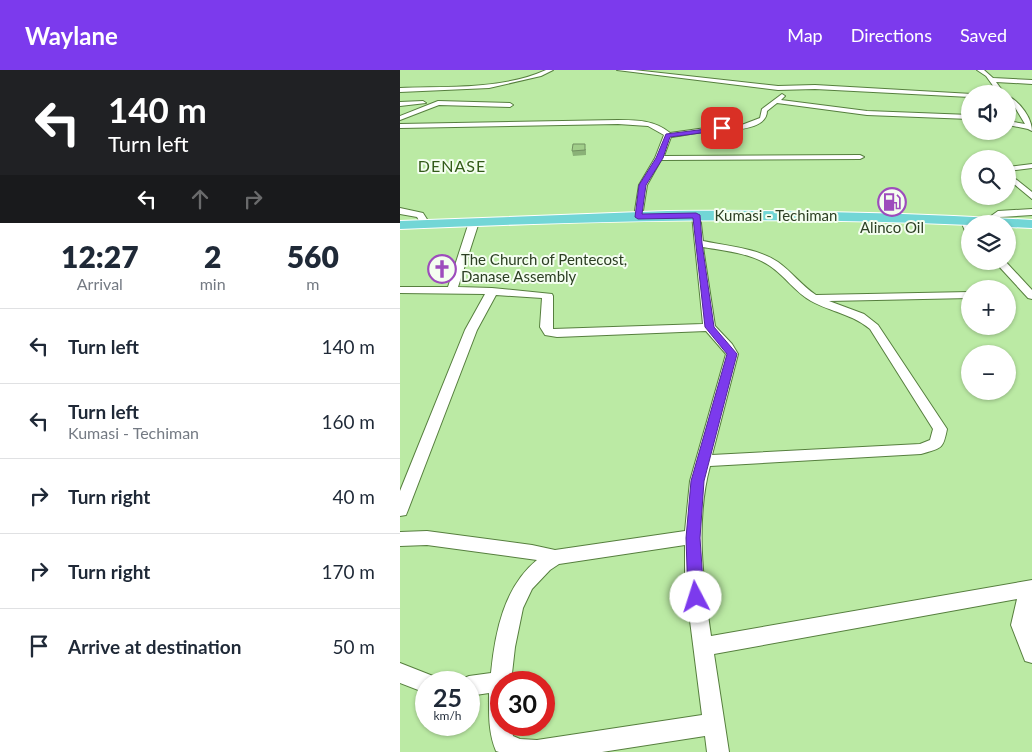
<!DOCTYPE html>
<meta charset="utf-8">
<style>
body{margin:0;font-family:Lato,sans-serif;background:#f2f2f3;color:#1f2937;height:100vh;display:flex;flex-direction:column;font-size:19px;white-space:nowrap}
*{box-sizing:border-box;margin:0}
p{font-size:16px;color:#747a83}
.icon{flex:none;width:28px;height:28px;fill:none;stroke:currentColor;stroke-width:2;stroke-linecap:round;stroke-linejoin:round}
.map{position:relative;flex:1;overflow:hidden}
.sheet{display:flex;flex-direction:column;background:#fff;width:400px}
.sheet>*{flex:none}
.top-card{background:#202124;color:#fff;overflow:hidden}
.fabs{position:absolute;left:561px;top:15px;display:grid;gap:10px}
.fabs a{display:grid;place-items:center;width:55px;height:55px;border-radius:50%;background:#fff;box-shadow:0 1px 4px #0004;font-size:25px}
.speed{position:absolute;left:15px;top:601px;display:flex;gap:10px;font-size:25px;font-weight:700;text-align:center}
.speed>*{display:grid;place-content:center;width:65px;height:65px;border-radius:50%;background:#fff;box-shadow:0 1px 4px #0004;line-height:1}
.speed small{font-size:12px;font-weight:400}
.speed .limit{border:8px solid #d22;background:#fff;color:#111}
.pin{position:absolute;display:grid;place-items:center;width:42px;height:42px;color:#fff;margin:-21px;border-radius:10px;box-shadow:0 2px 8px #0006}
.me{position:absolute;width:55px;margin:-28px;rotate:355deg;stroke-linejoin:round;filter:drop-shadow(0 0 4px #0008)}
.turn{display:flex;align-items:center;gap:18px;height:105px;padding:0 25px;font-size:22px}
.turn .icon{width:65px;height:65px;stroke-width:2.5}
.turn b{display:block;font-size:35px;line-height:42px}
.lanes{display:flex;align-items:center;height:48px;padding:0 25px;background:#0003;justify-content:center;gap:25px;direction:ltr}
.lanes .off{opacity:.35}
.eta{display:flex;justify-content:space-evenly;align-items:center;height:85px;text-align:center}
.eta b{font-size:30px;font-weight:800;line-height:35px}
ul{padding:0;list-style:none}
li{display:flex;align-items:center;gap:15px;height:75px;padding:0 25px;border-top:1px solid #e0e1e3}
li div{flex:1}
li b{display:block;font-size:19px}
li em{font-style:normal}
header{display:flex;align-items:center;gap:30px;box-sizing:border-box;height:70px;padding:0 25px;background:#7c3aed;color:#fff}
header strong{font-size:24px}
nav{display:flex;gap:28px;margin-inline-start:auto;font-size:18px}
main{display:flex;flex:1;min-height:0}
.map>svg:first-child{display:block}
</style>
<header>
<strong>Waylane</strong>
<nav><a>Map</a><a>Directions</a><a>Saved</a></nav>
</header>
<main>
<section class="sheet">
<div class="top-card">
<div class="turn"><svg class="icon" aria-label="left" viewBox="0 0 24 24"><path d="M17 20v-9H6M10 6l-5 5 5 5"/></svg><div><b>140 m</b>Turn left</div></div>
<div class="lanes"><svg class="icon" aria-label="left" viewBox="0 0 24 24"><path d="M17 20v-9H6M10 6l-5 5 5 5"/></svg><svg class="icon off" aria-label="ahead" viewBox="0 0 24 24"><path d="M12 20V5M6 11l6-6 6 6"/></svg><svg class="icon off" aria-label="right" viewBox="0 0 24 24"><path d="M7 20v-9h11M14 6l5 5-5 5"/></svg></div>
</div>
<div class="eta">
<div><b>12:27</b><p>Arrival</p></div>
<div><b>2</b><p>min</p></div>
<div><b>560</b><p>m</p></div>
</div>
<ul>
<li><svg class="icon" aria-label="left" viewBox="0 0 24 24"><path d="M17 20v-9H6M10 6l-5 5 5 5"/></svg><div><b>Turn left</b></div><em>140 m</em></li>
<li><svg class="icon" aria-label="left" viewBox="0 0 24 24"><path d="M17 20v-9H6M10 6l-5 5 5 5"/></svg><div><b>Turn left</b><p>Kumasi - Techiman</p></div><em>160 m</em></li>
<li><svg class="icon" aria-label="right" viewBox="0 0 24 24"><path d="M7 20v-9h11M14 6l5 5-5 5"/></svg><div><b>Turn right</b></div><em>40 m</em></li>
<li><svg class="icon" aria-label="right" viewBox="0 0 24 24"><path d="M7 20v-9h11M14 6l5 5-5 5"/></svg><div><b>Turn right</b></div><em>170 m</em></li>
<li><svg class="icon" aria-label="arrive" viewBox="0 0 24 24"><path d="M6 21V4h12l-3 4 3 4H6"/></svg><div><b>Arrive at destination</b></div><em>50 m</em></li>
</ul>
</section>
<div class="map">
<svg width="632" height="682" viewBox="0 0 632 682">
<rect width="100%" height="100%" fill="#bbeaa4"/>
<g fill="none" stroke-linecap="round" stroke-linejoin="round">
<defs>
<path id="minor" d="M146 0H153L141 6 89 18 0 22V18C47 16 102 20 146 0Z
M217 0H234L378 16 415 15 572 24H570V27L415 19 378 20Z
M577 0H584L593 8 632 10V14L596 12 605 24H599L586 6Z
M382 24 385 26 381 30 467 41 570 45V49L467 45 377 33 367 41C367 61 328 60 314 61 299 62 285 65 271 67L264 86 460 85 464 87 460 89 261 90 247 115 242 147 238 150 234 147 239 115 255 88 264 65 248 56 218 54 0 58V54L218 50C236 50 255 50 270 63L313 57 339 56 360 48 362 39Z
M608 26C620 32 632 48 632 61L628 59 608 55V51L625 54 613 34 608 30Z
M38 31 110 33 113 35 110 37 39 35 0 50V46Z
M0 32 23 31 26 33 0 36Z
M632 94V98L608 101V97Z
M608 103 632 122V129L608 109Z
M0 138 23 143 30 154 25 157 22 156 17 147 0 144Z
M632 139V145L600 147 601 154H595L591 146 598 141Z
M296 142 300 145 303 171C327 176 357 178 378 192 392 202 402 216 416 225L570 222V228L429 231 464 244 478 255 547 359C543 380 541 378 521 384L310 396C295 452 303 510 311 566L632 510V593L625 591 611 555 617 529 314 584 329 682H307L305 666 202 682H99L96 681C88 662 89 643 89 623L69 626V612H60L62 609 69 606 91 603C95 562 104 517 137 490L27 475 0 476V462L27 461 132 475 155 480 285 461 290 411 326 284 306 261 157 267 145 265 140 257 142 228 96 225 77 260 8 440 6 445 0 446V421L65 260 85 224 0 223V217H48L69 152 74 149 79 152 58 217 92 218 152 224 153 226V259L303 254 292 145ZM303 177C325 181 351 183 370 196 385 206 395 222 411 231 431 242 452 244 470 259L533 359 530 370 520 374 312 385 338 284 332 274 315 256ZM285 475V511L302 645 137 670 120 669 113 666 111 655H101V612H111L115 577 123 538 132 519 150 500 159 494Z
M566 148 569 149 572 154H570V164L565 161 561 151Z
M594 191H605L632 220V229L628 228Z
M0 593 33 606 36 612H26V623L0 613Z"/>
<path id="trunk" d="M267 141C389 140 510 143 632 150V158L608 157V154H570V155C380 146 190 151 0 159V151Z"/>
</defs>
<use href="#minor" stroke="#567f3e" stroke-width="2"/>
<use href="#trunk" stroke="#fff" stroke-width="2"/>
<use href="#minor" fill="#fff" fill-rule="evenodd"/>
<use href="#trunk" fill="#72d6d6" fill-rule="evenodd"/>
</g>
<path fill="#8ab177" d="M186 79V85L173 86 172 81Z"/>
<path fill="#a1ce8a" stroke="#719061" d="M173 74H185V80L172 81Z"/>
<path fill="#7c3aed" stroke="#51269a" d="M322 57 324 60 270 67 263 88 246 115 242 144 296 143 300 145 302 173 314 257 337 284 304 411 300 468 304 527 301 532 296 534 291 532 288 527 286 468 291 411 327 284 305 257 293 148 238 149 235 147 239 115 256 88 266 64Z"/>
<defs>
<symbol id="fuel-ring" viewBox="-11 -11 22 22"><circle r="9.5" fill="#f4fef0" stroke="#9d4cbc" stroke-width="1.5"/><path d="M-5.5-6h7V0h2V4h1.3V-2.5L3-4.5l.8-.8L6-3V5H2.5V1h-1V6h-7ZM-4.2-4.7v3.2H.2V-4.7Z" fill="#9d4cbc"/></symbol>
<symbol id="church-ring" viewBox="-11 -11 22 22"><circle r="9.5" fill="#f4fef0" stroke="#9d4cbc" stroke-width="1.5"/><path d="M-1.2-6h2.4v3.5h3.3v2.4h-3.3V6h-2.4V-.1h-3.3v-2.4h3.3Z" fill="#9d4cbc"/></symbol>
</defs>
<g fill-rule="evenodd">
<use href="#fuel-ring" x="476" y="116" width="32" height="32"/>
<use href="#church-ring" x="26" y="183" width="32" height="32"/>
</g>
<g text-anchor="middle" stroke-width="4" stroke-linejoin="round" paint-order="stroke">
<g font-size="15" fill="#2c3f23" stroke="#f4fef0">
<text x="376" y="151">Kumasi - Techiman</text>
</g>
<g font-size="15" fill="#2c3f23" stroke="#f4fef0">
<text x="492" y="163">Alinco Oil</text>
<text x="61" y="195" text-anchor="start">The Church of Pentecost,<tspan x="61" dy="17">Danase Assembly</tspan></text>
</g>
<g font-size="16" letter-spacing="1" fill="#335b19" stroke="#f4fef0">
<text x="52" y="102">DENASE</text>
</g>
</g>
</svg>
<div class="fabs">
<a><svg class="icon" aria-label="sound" viewBox="0 0 24 24"><path d="M4 9h4l5-4v14l-5-4H4zM17 9q2 3 0 6"/></svg></a>
<a><svg class="icon" aria-label="search" viewBox="0 0 24 24"><circle cx="10" cy="10" r="6"/><path d="M15 15l6 6"/></svg></a>
<a><svg class="icon" aria-label="layers" viewBox="0 0 24 24"><path d="M12 4l9 5-9 5-9-5zM3 14l9 5 9-5"/></svg></a>
<a>+</a>
<a>−</a>
</div>
<div class="speed"><div>25<small>km/h</small></div><div class="limit">30</div></div>
<div class="pin" style="left:322px;top:58px;background:#d93025"><svg class="icon" aria-label="arrive" viewBox="0 0 24 24"><path d="M6 21V4h12l-3 4 3 4H6"/></svg></div>
<svg class="me" style="left:296px;top:527px" viewBox="-20 -20 40 40"><circle r="19" fill="#fff"/><path d="M0-13L10 11 0 6-10 11z" fill="#7c3aed"/></svg>
</div>
</main>
